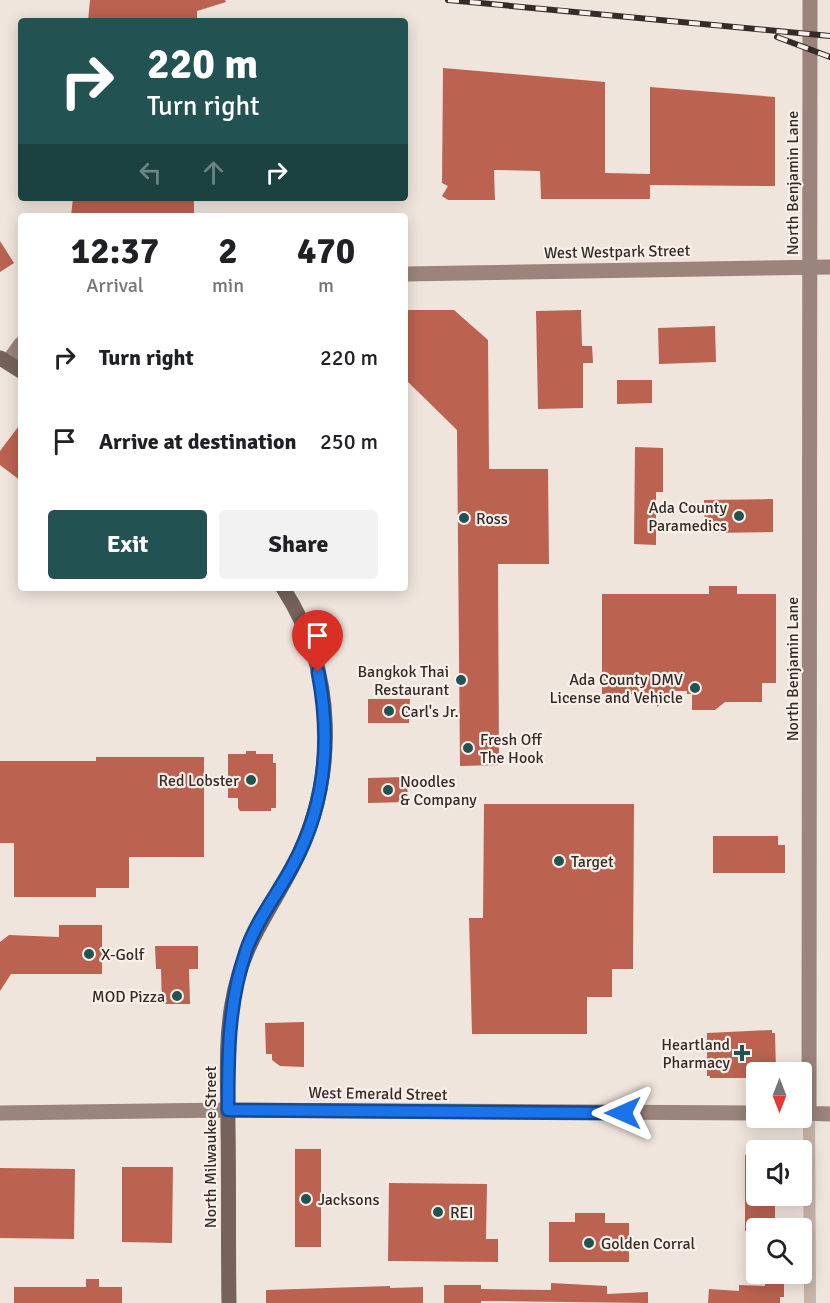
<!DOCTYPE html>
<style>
body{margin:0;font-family:Signika,sans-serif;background:#f2f2f2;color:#202124;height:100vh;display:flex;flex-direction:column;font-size:22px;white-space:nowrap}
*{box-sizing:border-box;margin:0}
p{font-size:20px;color:#757577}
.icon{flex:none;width:33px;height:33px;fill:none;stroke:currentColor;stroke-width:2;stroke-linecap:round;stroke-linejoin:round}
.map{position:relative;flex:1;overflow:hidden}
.sheet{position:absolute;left:18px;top:213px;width:390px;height:378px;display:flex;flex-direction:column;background:#fff;border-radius:6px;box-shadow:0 3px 15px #0003}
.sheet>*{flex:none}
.hud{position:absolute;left:18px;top:18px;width:390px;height:183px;border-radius:6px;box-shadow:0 3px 15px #0003;background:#225352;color:#fff;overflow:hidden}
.needle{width:39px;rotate:180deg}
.buttons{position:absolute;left:746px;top:1062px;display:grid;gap:12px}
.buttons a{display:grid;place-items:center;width:66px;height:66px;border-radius:6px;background:#fff;box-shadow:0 3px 15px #0003;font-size:30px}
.pin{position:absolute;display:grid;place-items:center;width:51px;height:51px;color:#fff;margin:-62px -26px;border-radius:50% 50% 50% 0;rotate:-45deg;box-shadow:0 0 6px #0007}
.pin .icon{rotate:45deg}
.me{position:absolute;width:66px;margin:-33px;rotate:270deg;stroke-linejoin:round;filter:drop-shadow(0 0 4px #0008)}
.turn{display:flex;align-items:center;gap:21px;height:126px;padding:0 30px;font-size:27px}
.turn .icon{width:78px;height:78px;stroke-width:2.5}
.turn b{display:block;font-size:42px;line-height:51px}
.lanes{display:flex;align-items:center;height:57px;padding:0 30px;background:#0003;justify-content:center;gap:30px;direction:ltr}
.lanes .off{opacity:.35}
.eta{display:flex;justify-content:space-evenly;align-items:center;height:102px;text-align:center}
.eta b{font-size:36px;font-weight:700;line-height:42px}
.button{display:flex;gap:12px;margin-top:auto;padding:12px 30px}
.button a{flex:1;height:69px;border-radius:6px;background:#225352;color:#fff;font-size:24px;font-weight:700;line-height:69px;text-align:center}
.button a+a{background:#f2f2f2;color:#202124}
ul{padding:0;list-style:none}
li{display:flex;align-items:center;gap:18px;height:84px;padding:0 30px}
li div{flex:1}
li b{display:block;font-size:22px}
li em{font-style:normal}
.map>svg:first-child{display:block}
</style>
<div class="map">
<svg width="830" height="1303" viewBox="0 0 830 1303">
<rect width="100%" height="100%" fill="#f0e5dd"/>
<path fill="#bb6250" d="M90 0H225L226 2 197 11V21H88Z
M443 68 605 82V173L650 174V87L775 97V186L650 185V199H541L540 171 494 170 495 200H448L442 196 448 186 442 183Z
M73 198H194V216H71Z
M0 241 14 263 0 272Z
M405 310H454L488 340 489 469H548L549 564H498L499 765 460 766 457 430 405 379Z
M581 310 582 346H592L593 363H583V408L538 409 536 311Z
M715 326 716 362 659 364 658 328Z
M617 380H652V403L617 404Z
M21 423V481L0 465V451Z
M635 447 663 448V492H656V545L634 544Z
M773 499V532L705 533 704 500Z
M709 586H737V594H776V683H762V702H725L715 710H692V694H687V691H674L657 707V699H644V694H602V594H709Z
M368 699H410L409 723H368Z
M246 751H256V754H273V763H276V808H271V811H240L238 808V798H228V754H246Z
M96 757H204V857H129V888H96V897H14V843H0V761H96Z
M407 777 408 802 368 803V778Z
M484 804H634L633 969H612V997H587V1034H472L469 918H483Z
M713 836H778V845H785V873H713Z
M59 925H102V974H11L0 991V942L9 935 59 937Z
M155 946H198V969H189L190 1004H162L161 969H156Z
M304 1022V1067L280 1066 272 1060V1054H266L265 1023Z
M772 1030V1033H775L776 1072H756V1078H710V1076H707V1033Z
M295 1149H321V1247H295Z
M745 1155H756V1196H775V1228L745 1231Z
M122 1167H173L172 1243 122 1242Z
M0 1168 75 1169 74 1239 0 1238Z
M389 1183 487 1184 486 1239H498V1262L388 1261Z
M575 1213H605V1223H629V1262H549V1222H575Z
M86 1279H99V1287H122V1303H14V1287H86Z
M551 1283 607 1286V1294L648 1292V1303L481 1301V1303H444V1285H481V1289L551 1290Z
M765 1283H784V1297H780V1303H708L709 1289 739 1291V1285L765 1286Z
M390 1286V1288L423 1287V1303H266V1290Z"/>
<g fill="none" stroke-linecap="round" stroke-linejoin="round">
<path stroke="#c7b5aa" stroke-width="12" d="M809 1113 810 1303"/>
<path stroke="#9a847b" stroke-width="15" d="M405 274 830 267
M8 362 21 344
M0 1113 228 1110 756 1113
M801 1113 830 1114
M809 1113 810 0"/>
<path stroke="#75625b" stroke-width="15" d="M0 358 21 371
M229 1303C228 1244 229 1185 228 1126 228 1086 225 1044 232 1004 242 944 268 915 294 864 338 777 337 671 283 588"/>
<defs>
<path id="rail" d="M448 0 830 36
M777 37 830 57"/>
</defs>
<use href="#rail" stroke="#352c29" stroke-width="6"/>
<use href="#rail" stroke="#f8f0e9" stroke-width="4" stroke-dasharray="11" stroke-linecap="butt"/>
</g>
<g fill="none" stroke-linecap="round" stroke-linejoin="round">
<defs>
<path id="route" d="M318 672C331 739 326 806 292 867 277 895 256 921 246 951 228 1004 228 1055 228 1110L623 1113"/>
</defs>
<use href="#route" stroke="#114b97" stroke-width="15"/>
<use href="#route" stroke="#1a73e8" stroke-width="10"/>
</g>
<g fill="#225352" stroke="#f8f0e9" stroke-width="2">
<circle cx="739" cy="516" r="6"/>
<circle cx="464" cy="518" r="6"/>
<circle cx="461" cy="680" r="6"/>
<circle cx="695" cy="688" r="6"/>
<circle cx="389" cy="711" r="6"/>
<circle cx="468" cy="748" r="6"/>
<circle cx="251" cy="780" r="6"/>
<circle cx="388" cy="790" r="6"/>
<circle cx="559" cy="861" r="6"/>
<circle cx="89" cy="954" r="6"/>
<circle cx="177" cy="996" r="6"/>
<path d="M739 1044h6v6h6v6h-6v6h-6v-6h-6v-6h6z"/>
<circle cx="306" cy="1199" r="6"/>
<circle cx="438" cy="1212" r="6"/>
<circle cx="589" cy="1243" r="6"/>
</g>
<g text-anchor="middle" stroke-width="4.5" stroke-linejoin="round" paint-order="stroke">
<g font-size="16" fill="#352c29" stroke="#f8f0e9">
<text transform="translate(792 183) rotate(-90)" y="6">North Benjamin Lane</text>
<text transform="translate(617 251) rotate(-1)" y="6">West Westpark Street</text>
<text transform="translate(792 669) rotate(-90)" y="6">North Benjamin Lane</text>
<text transform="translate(378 1093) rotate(1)" y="6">West Emerald Street</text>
<text transform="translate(210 1147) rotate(-90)" y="6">North Milwaukee Street</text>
</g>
<g font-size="16" fill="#352c29" stroke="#f8f0e9" text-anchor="start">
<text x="727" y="513" text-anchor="end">Ada County<tspan x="727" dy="18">Paramedics</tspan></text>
<text x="476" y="524">Ross</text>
<text x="449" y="677" text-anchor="end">Bangkok Thai<tspan x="449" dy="18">Restaurant</tspan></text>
<text x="683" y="685" text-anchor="end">Ada County DMV<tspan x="683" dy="18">License and Vehicle</tspan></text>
<text x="401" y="717">Carl's Jr.</text>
<text x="480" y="745">Fresh Off<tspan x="480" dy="18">The Hook</tspan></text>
<text x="239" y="786" text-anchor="end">Red Lobster</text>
<text x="400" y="787">Noodles<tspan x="400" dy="18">&amp; Company</tspan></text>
<text x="571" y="867">Target</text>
<text x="101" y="960">X-Golf</text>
<text x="165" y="1002" text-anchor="end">MOD Pizza</text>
<text x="730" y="1050" text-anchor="end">Heartland<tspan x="730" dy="18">Pharmacy</tspan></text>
<text x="318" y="1205">Jacksons</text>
<text x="450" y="1218">REI</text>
<text x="601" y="1249">Golden Corral</text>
</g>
</g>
</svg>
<div class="buttons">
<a><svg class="needle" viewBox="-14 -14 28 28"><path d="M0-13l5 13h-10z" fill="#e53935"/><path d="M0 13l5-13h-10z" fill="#757577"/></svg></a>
<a><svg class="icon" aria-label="sound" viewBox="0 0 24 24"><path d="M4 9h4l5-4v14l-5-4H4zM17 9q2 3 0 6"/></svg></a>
<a><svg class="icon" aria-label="search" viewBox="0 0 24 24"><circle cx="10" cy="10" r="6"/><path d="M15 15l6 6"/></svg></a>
</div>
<div class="pin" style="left:318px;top:672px;background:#d93025"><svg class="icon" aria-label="arrive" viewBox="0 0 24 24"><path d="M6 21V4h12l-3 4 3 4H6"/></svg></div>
<svg class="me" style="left:623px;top:1113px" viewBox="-20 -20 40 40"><path d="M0-17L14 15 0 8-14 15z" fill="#1a73e8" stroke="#fff" stroke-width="4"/></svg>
<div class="hud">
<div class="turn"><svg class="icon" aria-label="right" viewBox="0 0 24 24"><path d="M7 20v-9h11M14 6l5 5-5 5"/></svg><div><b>220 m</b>Turn right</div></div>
<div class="lanes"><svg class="icon off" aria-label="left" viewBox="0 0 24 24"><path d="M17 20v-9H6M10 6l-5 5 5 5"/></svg><svg class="icon off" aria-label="ahead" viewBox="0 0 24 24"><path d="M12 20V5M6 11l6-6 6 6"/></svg><svg class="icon" aria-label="right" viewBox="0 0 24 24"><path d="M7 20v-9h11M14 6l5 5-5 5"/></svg></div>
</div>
<section class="sheet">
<div class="eta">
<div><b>12:37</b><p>Arrival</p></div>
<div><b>2</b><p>min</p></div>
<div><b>470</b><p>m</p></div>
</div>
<ul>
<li><svg class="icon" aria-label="right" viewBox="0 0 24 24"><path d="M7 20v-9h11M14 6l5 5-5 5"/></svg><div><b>Turn right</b></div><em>220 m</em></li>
<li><svg class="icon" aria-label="arrive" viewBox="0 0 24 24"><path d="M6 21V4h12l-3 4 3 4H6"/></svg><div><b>Arrive at destination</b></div><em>250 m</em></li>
</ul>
<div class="button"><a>Exit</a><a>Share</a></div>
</section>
</div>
